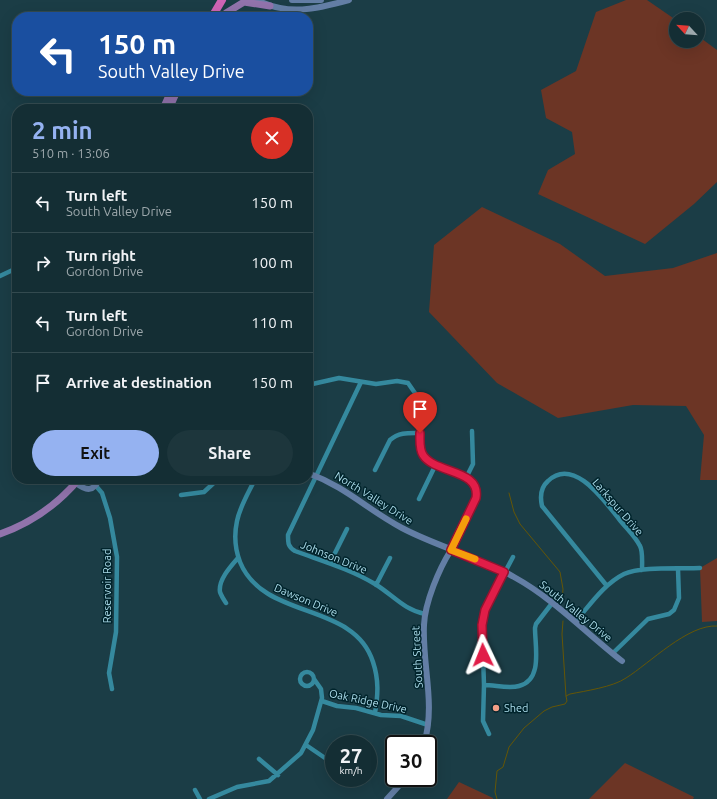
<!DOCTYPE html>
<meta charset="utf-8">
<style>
body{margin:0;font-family:Ubuntu,sans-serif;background:#1d363c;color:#f1f3f6;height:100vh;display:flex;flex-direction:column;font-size:15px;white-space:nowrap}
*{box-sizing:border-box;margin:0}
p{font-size:13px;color:#9da8ac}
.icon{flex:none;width:22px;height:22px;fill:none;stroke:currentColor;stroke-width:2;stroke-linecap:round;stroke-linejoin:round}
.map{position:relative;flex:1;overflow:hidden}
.panel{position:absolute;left:12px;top:104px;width:301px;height:380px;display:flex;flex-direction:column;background:#142e34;border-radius:16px;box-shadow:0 4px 16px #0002,0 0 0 1px #334a4f}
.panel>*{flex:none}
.banner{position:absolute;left:12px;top:12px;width:301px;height:84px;border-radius:16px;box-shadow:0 4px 16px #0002,0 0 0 1px #334a4f;background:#1a4fa0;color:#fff;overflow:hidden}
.needle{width:26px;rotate:296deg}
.controls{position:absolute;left:669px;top:12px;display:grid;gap:8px}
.controls a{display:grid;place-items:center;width:36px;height:36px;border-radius:50%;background:#142e34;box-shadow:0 4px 16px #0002,0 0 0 1px #334a4f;font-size:20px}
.speed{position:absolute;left:325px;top:735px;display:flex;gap:8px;font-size:20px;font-weight:700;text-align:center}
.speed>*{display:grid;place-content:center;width:52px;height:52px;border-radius:50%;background:#142e34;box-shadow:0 4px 16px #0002,0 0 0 1px #334a4f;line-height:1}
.speed small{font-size:10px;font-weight:400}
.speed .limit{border:2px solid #111;border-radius:6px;background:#fff;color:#111}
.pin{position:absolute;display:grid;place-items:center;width:34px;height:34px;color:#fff;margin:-41px -17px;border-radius:50% 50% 50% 0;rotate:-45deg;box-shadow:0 0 4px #0007}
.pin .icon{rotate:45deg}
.me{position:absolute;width:44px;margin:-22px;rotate:358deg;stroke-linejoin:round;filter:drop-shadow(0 0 3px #0008)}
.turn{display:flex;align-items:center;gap:14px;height:84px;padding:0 20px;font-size:18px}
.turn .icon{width:52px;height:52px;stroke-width:2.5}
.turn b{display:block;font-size:28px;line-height:34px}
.round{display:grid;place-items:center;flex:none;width:42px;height:42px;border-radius:21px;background:#1d363c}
.headline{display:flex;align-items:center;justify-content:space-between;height:68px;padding:0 20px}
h1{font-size:24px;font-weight:600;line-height:30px;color:#95b2f1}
.button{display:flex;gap:8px;margin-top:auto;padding:8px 20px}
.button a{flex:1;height:46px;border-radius:24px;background:#95b2f1;color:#111;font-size:16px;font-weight:600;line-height:46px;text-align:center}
.button a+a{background:#1d363c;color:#f1f3f6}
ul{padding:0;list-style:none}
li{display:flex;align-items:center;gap:12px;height:60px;padding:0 20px;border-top:1px solid #334a4f}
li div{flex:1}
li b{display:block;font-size:15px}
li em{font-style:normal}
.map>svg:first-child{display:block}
</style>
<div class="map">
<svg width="717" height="799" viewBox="0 0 717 799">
<rect width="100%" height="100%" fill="#1b3d46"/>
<path fill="#6c3525" d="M626 0H647L676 20V41H698V36L717 50V182L694 204 645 244 538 194 548 170 575 154 572 132 546 118 541 90 576 71 596 12Z
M482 207 560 244 605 276 673 268 717 253V480H700L704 435 686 406 633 405 558 418 497 383 429 312 434 245Z
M717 558V621L702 622 700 568Z
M625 763 694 797 693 799H589Z
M459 782 493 798V799H447Z"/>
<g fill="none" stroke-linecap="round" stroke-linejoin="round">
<path stroke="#655606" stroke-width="1" d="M509 493 514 512 520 524 560 572 563 589 562 602
M563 621 562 634 566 696
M497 799 495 792 497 771 503 767 509 747 524 728 544 711 552 707 565 704 567 701 566 696 570 694C585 691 613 687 626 678 650 663 688 624 717 626"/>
<path stroke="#35899e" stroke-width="4.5" d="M0 276 17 268
M361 382 288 535C288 543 288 547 295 551 322 561 350 569 375 584 393 595 404 610 425 614
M308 385 339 378 376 384 397 381 408 383 417 396 419 404C419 417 417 442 422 453 431 475 482 468 476 498L451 550
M375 470 390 440C399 432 409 433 420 433
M466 478 473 464 472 431
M255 479C249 492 240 506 237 521 234 535 235 549 240 562 264 621 354 601 373 662 379 680 378 695 375 713
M96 486 102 493 110 518 117 557 116 632 109 673 112 689
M181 495 204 492 218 479
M419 499 436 464
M330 563 347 529
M376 585 390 558
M607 586 542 506C540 497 540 488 548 481 574 456 605 502 619 519 626 528 635 536 640 546 643 551 642 563 642 570
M226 603C224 600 221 595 220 592 218 580 231 566 238 558
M576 621C590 605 604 584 624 574 640 566 680 569 700 568
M613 653 648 619 669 614 674 610 679 598 678 569
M300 679a7 7 0 1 1 14 0a7 7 0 1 1-14 0Z
M484 685C495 685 509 689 519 686 543 680 535 647 535 628L536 624 553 602
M322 701 337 706 356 708 381 715 401 716 428 725
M489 734 483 721 484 685 482 625 485 610 513 557
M306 745 325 758
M259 759 278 775
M195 790 200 799
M209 799 237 787 269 781 301 753 313 730 322 698 321 689 314 679"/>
<path stroke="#637ea5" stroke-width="6" d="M257 0C288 16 316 9 349 0
M292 0H321
M308 473C346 487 368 510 402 528 438 547 479 557 514 577 554 599 586 633 622 661
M76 483C86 491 94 492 99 479
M424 744C436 704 422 665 424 625 425 602 439 569 451 550
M387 799 406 778"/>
<path stroke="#9173ac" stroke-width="7" d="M226 13 244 2 270 6
M163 109 171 91
M169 109 177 91
M0 534C31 523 58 504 79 479"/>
<path stroke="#ce64b5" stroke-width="8" d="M212 17 222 0"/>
</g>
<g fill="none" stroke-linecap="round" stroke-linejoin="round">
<defs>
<path id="route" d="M420 433C420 440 419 449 423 455 435 474 481 469 476 498L451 550 504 572 485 610 482 625 483 655"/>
</defs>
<use href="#route" stroke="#92132f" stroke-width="10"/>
<use href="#route" stroke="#e11d48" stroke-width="7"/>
<path stroke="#f59e0b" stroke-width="7" d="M466 519 451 550 475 559"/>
</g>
<circle fill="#f39f86" stroke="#00242c" stroke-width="1.5" cx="496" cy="708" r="4"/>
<g text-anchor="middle" stroke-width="3" stroke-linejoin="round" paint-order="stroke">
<g font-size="11" fill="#acdcea" stroke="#00242c">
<text transform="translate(374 498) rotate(32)" y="4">North Valley Drive</text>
<text transform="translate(618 507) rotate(49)" y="4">Larkspur Drive</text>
<text transform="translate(334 557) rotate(22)" y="4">Johnson Drive</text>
<text transform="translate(107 586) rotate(-90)" y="4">Reservoir Road</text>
<text transform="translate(306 600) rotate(23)" y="4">Dawson Drive</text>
<text transform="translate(576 611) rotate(39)" y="4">South Valley Drive</text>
<text transform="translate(417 657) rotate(-93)" y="4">South Street</text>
<text transform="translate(368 701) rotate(12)" y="4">Oak Ridge Drive</text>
</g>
<g font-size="11" fill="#acdcea" stroke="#00242c" text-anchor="start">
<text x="504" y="712">Shed</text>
</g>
</g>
</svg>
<div class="controls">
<a><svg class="needle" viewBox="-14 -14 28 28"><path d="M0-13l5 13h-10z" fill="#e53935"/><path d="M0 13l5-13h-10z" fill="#9da8ac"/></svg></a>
</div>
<div class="speed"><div>27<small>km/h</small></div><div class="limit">30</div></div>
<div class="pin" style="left:420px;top:433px;background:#d93025"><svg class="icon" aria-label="arrive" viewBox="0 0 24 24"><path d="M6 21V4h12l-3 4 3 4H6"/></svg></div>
<svg class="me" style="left:483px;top:655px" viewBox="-20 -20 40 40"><path d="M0-17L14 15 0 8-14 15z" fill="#e11d48" stroke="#fff" stroke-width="4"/></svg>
<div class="banner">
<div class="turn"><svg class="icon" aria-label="left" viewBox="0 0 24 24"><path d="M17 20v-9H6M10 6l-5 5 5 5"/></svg><div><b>150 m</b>South Valley Drive</div></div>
</div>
<section class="panel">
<div class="headline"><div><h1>2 min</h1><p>510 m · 13:06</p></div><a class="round" style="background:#d93025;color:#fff"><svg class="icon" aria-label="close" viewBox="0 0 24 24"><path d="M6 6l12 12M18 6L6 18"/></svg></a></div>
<ul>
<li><svg class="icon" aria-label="left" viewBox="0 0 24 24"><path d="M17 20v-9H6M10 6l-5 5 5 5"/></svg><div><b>Turn left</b><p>South Valley Drive</p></div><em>150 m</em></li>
<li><svg class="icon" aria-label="right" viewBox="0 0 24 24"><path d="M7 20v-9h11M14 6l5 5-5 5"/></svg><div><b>Turn right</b><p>Gordon Drive</p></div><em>100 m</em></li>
<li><svg class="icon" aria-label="left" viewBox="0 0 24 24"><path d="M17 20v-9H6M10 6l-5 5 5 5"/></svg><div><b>Turn left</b><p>Gordon Drive</p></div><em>110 m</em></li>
<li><svg class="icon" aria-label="arrive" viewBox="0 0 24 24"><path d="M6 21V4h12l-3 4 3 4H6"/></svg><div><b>Arrive at destination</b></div><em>150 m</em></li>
</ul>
<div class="button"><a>Exit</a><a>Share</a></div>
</section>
</div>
